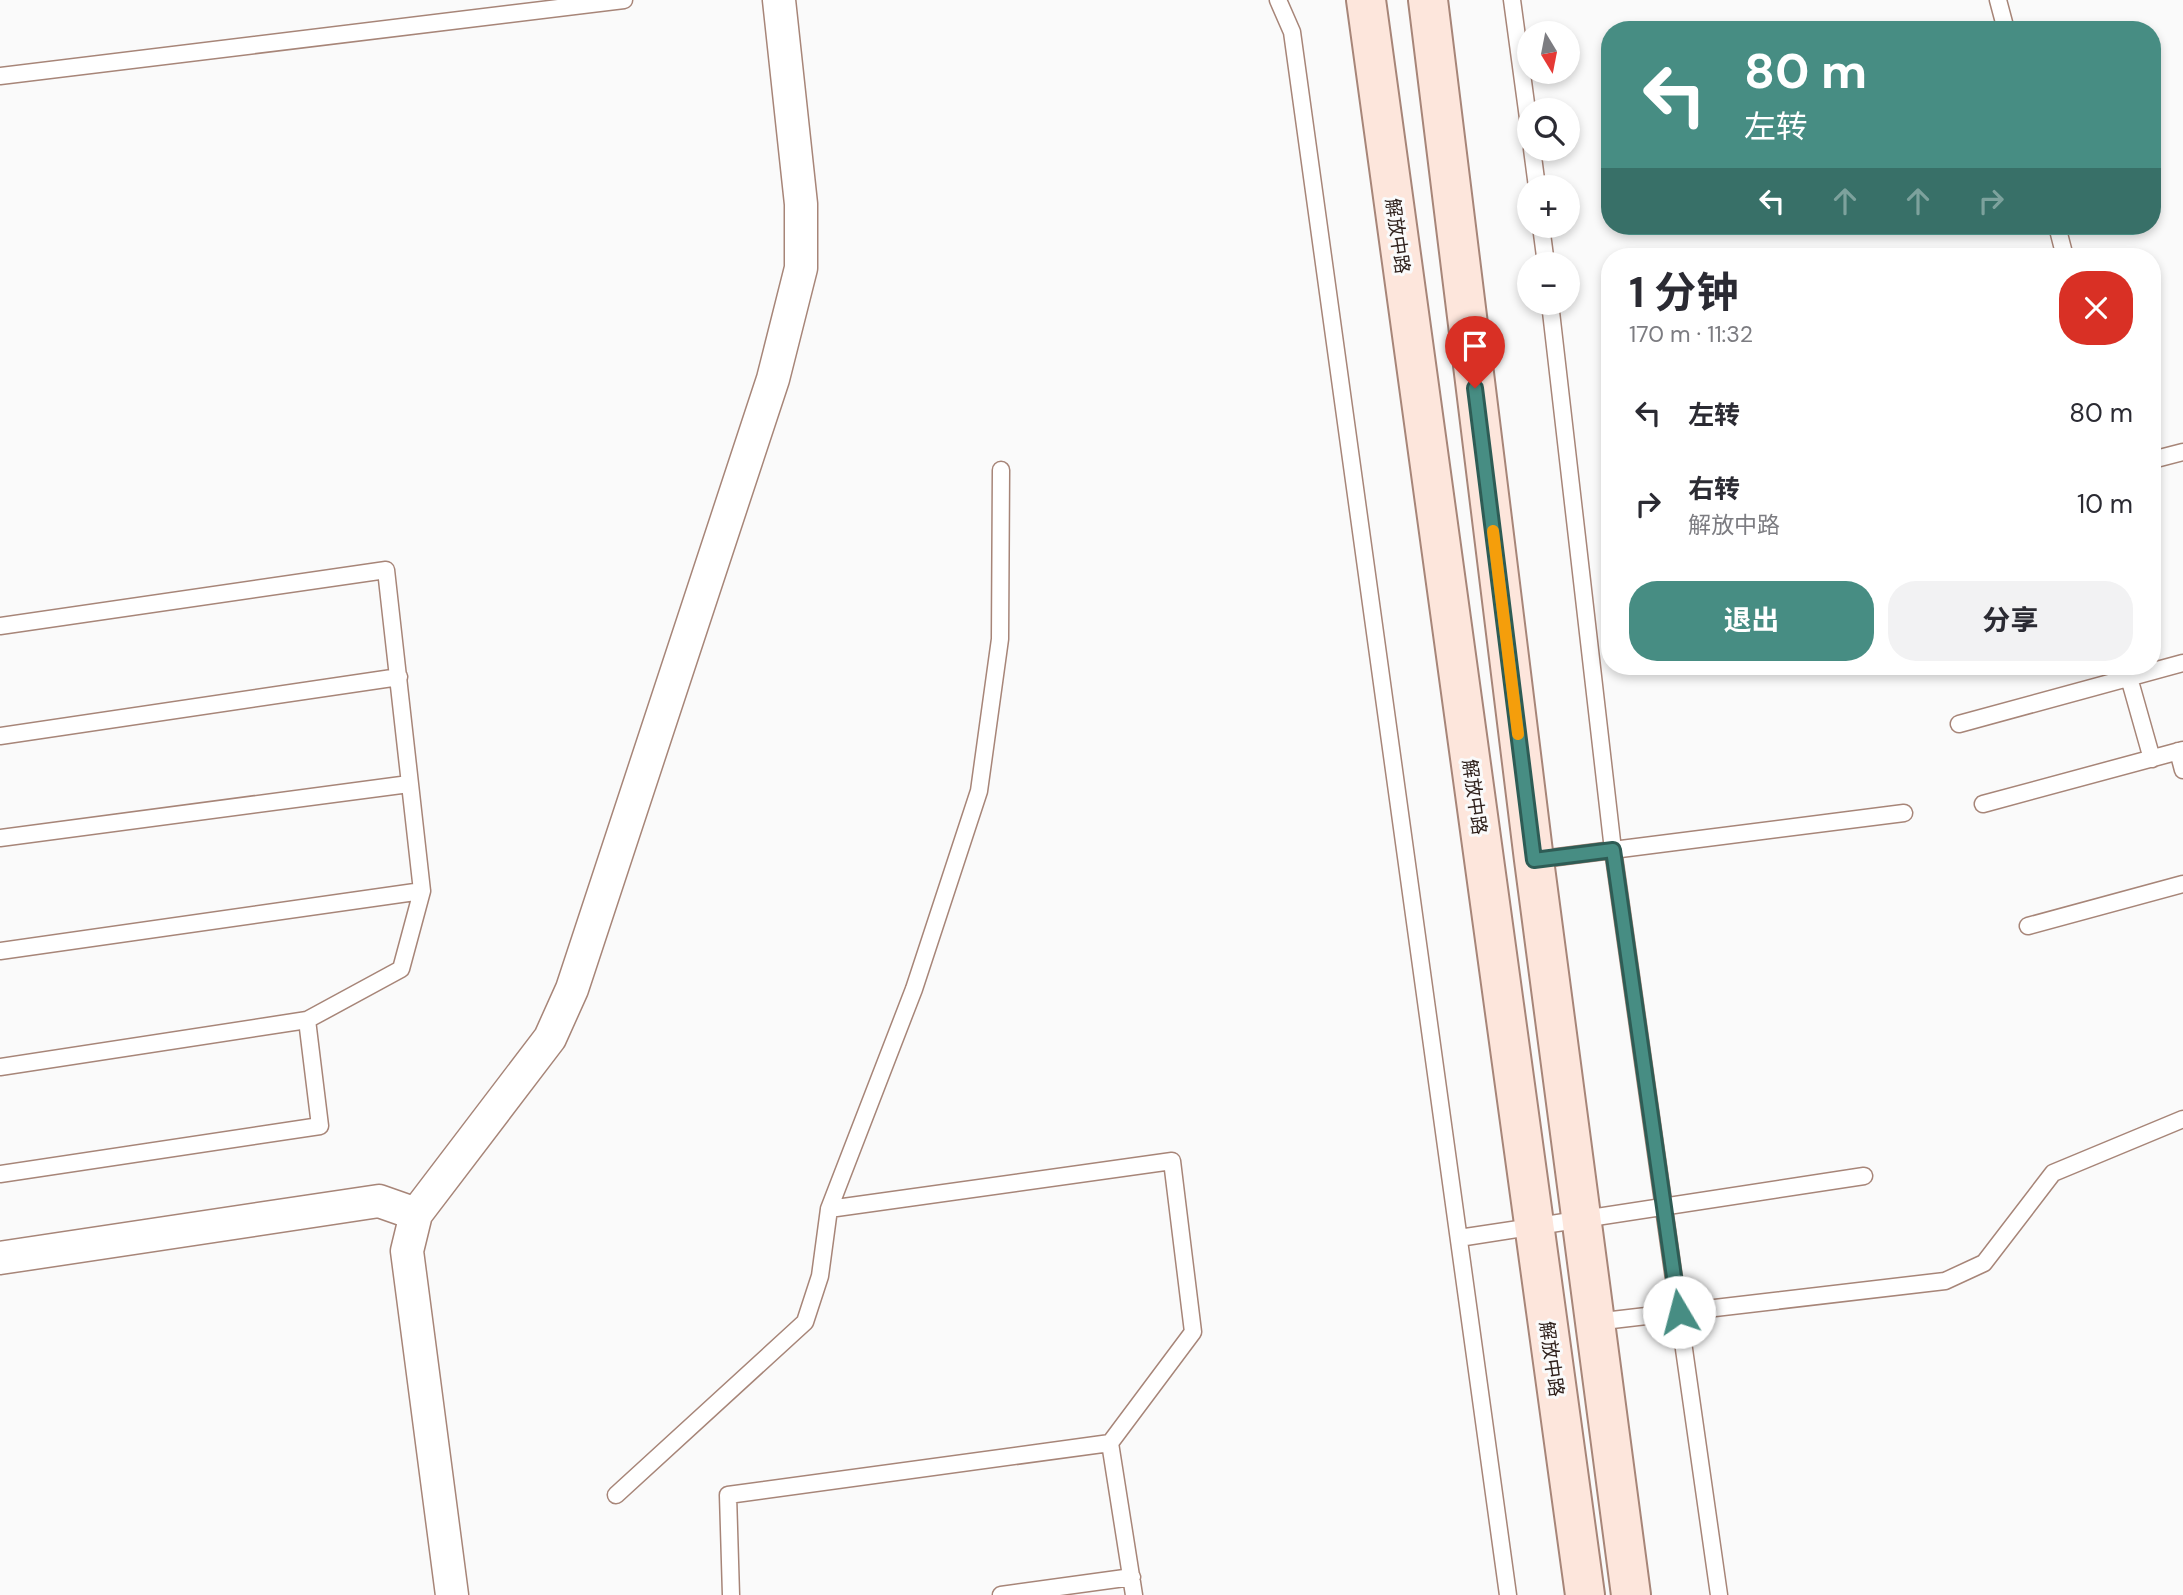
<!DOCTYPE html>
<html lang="zh">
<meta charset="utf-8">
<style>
body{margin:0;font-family:"DM Sans","Noto Sans SC",sans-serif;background:#f2f2f3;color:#2b2b33;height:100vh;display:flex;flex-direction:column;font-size:26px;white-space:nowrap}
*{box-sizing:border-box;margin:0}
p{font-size:23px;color:#7c7c81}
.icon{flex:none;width:38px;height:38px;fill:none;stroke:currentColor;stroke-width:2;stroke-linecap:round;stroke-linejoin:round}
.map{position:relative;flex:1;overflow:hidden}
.panel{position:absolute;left:1601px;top:248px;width:560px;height:427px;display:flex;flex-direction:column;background:#fff;border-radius:28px;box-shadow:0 4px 10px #0003}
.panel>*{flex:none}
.banner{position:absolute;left:1601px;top:21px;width:560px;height:214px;border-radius:28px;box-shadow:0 4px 10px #0003;background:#478d83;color:#fff;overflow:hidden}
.needle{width:46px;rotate:170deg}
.fabs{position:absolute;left:1517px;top:21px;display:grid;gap:14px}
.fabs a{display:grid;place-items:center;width:63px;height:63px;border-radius:50%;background:#fff;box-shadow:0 4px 10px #0003;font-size:35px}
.pin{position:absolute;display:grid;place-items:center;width:60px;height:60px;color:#fff;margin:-72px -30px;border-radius:50% 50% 50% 0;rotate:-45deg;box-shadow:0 0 7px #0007}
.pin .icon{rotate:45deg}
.me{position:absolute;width:77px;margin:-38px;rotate:352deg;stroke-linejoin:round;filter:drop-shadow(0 0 5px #0008)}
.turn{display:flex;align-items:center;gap:24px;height:147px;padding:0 28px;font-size:32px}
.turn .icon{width:91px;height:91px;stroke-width:2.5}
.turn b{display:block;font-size:49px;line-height:60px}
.lanes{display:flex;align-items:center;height:66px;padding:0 28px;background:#0003;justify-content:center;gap:35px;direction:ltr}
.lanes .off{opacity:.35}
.round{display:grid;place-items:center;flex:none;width:74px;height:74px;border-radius:28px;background:#f2f2f3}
.summary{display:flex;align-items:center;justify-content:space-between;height:119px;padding:0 28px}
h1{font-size:42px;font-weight:700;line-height:52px}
.primary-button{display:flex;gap:14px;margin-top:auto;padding:14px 28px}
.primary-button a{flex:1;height:80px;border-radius:28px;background:#478d83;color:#fff;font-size:28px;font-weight:700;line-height:80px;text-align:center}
.primary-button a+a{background:#f2f2f3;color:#2b2b33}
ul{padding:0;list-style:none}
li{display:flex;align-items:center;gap:21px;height:91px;padding:0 28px}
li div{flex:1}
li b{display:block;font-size:26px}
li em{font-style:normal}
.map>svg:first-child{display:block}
</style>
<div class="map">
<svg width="2183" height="1595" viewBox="0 0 2183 1595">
<rect width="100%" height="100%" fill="#fafafa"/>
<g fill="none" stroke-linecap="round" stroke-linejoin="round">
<defs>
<path id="lane" d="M1278 0 1292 32 1508 1595
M1512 0 1530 133
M1998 0 2006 30
M0 76 624 0
M1532 149 1537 187
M1541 226 1546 264
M2057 226 2065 257
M1550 303 1613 850 1719 1595
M2152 460 2183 452
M0 626 386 570 422 891 0 951
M2126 667 2152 759
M1959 724 2183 663
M0 736 399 677
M2178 751 2183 770
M1983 804 2183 750
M0 838 409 784
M1534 860 1904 813
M2028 926 2183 884
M0 1067 307 1020 401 969 422 891
M0 1174 320 1126 307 1020
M829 1209 1172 1161 1193 1332 1110 1443
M1459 1238 1864 1176
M1595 1322 1945 1281 1984 1263 2053 1173 2183 1119
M616 1495 805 1322 820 1276 829 1209 914 989 979 791 1000 639 1001 470
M731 1595 728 1495 1110 1443 1134 1595
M1001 1595 1132 1577"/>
<path id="street" d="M416 1214 550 1038 572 989 773 379 801 268V204L779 0
M0 1258 379 1201 416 1214 407 1251 452 1595"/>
<path id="secondary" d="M1366 0 1585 1595
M1428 0 1534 860 1631 1595"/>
</defs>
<use href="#lane" stroke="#a78578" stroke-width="19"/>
<use href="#street" stroke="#a78578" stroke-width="35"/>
<use href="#secondary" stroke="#a78578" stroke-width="42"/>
<use href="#lane" stroke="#fff" stroke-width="16"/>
<use href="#street" stroke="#fff" stroke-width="32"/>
<use href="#secondary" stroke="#fde6dc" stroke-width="38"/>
</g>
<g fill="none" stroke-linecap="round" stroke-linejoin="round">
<defs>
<path id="route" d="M1475 388 1534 860 1613 850 1679 1312"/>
</defs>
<use href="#route" stroke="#2e5c55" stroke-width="18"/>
<use href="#route" stroke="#478d83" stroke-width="12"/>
<path stroke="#f59e0b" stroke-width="12" d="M1493 531 1518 734"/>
</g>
<g text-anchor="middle" stroke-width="6" stroke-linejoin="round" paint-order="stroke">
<g font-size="19" fill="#2f211c" stroke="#fafafa">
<text transform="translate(1398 236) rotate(82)" y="7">解放中路</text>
<text transform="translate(1475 797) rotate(82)" y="7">解放中路</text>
<text transform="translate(1552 1359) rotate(82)" y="7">解放中路</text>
</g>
</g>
</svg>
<div class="fabs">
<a><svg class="needle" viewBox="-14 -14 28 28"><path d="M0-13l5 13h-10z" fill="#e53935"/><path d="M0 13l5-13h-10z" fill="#7c7c81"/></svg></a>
<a><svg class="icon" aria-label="search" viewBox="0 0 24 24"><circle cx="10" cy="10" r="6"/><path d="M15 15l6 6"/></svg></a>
<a>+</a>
<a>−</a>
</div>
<div class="pin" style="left:1475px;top:388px;background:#d93025"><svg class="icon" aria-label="arrive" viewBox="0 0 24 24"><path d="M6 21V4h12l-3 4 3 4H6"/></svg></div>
<svg class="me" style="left:1679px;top:1312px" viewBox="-20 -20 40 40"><circle r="19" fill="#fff"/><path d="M0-13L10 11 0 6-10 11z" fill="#478d83"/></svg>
<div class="banner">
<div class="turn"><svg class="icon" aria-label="left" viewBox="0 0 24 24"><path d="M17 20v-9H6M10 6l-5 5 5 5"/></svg><div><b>80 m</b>左转</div></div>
<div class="lanes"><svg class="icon" aria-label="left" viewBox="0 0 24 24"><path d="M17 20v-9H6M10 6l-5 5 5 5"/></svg><svg class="icon off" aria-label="ahead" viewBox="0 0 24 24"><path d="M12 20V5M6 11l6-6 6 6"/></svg><svg class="icon off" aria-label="ahead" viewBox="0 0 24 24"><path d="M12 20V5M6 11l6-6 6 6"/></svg><svg class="icon off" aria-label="right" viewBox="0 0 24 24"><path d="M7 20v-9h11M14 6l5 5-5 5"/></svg></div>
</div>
<section class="panel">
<div class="summary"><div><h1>1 分钟</h1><p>170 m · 11:32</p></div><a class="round" style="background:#d93025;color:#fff"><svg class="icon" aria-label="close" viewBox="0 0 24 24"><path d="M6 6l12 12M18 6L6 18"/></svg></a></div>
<ul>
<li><svg class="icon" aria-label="left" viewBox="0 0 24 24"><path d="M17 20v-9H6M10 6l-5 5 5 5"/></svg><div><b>左转</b></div><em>80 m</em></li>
<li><svg class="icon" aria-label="right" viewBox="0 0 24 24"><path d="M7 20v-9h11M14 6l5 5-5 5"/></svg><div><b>右转</b><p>解放中路</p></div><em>10 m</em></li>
</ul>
<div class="primary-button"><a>退出</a><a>分享</a></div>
</section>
</div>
